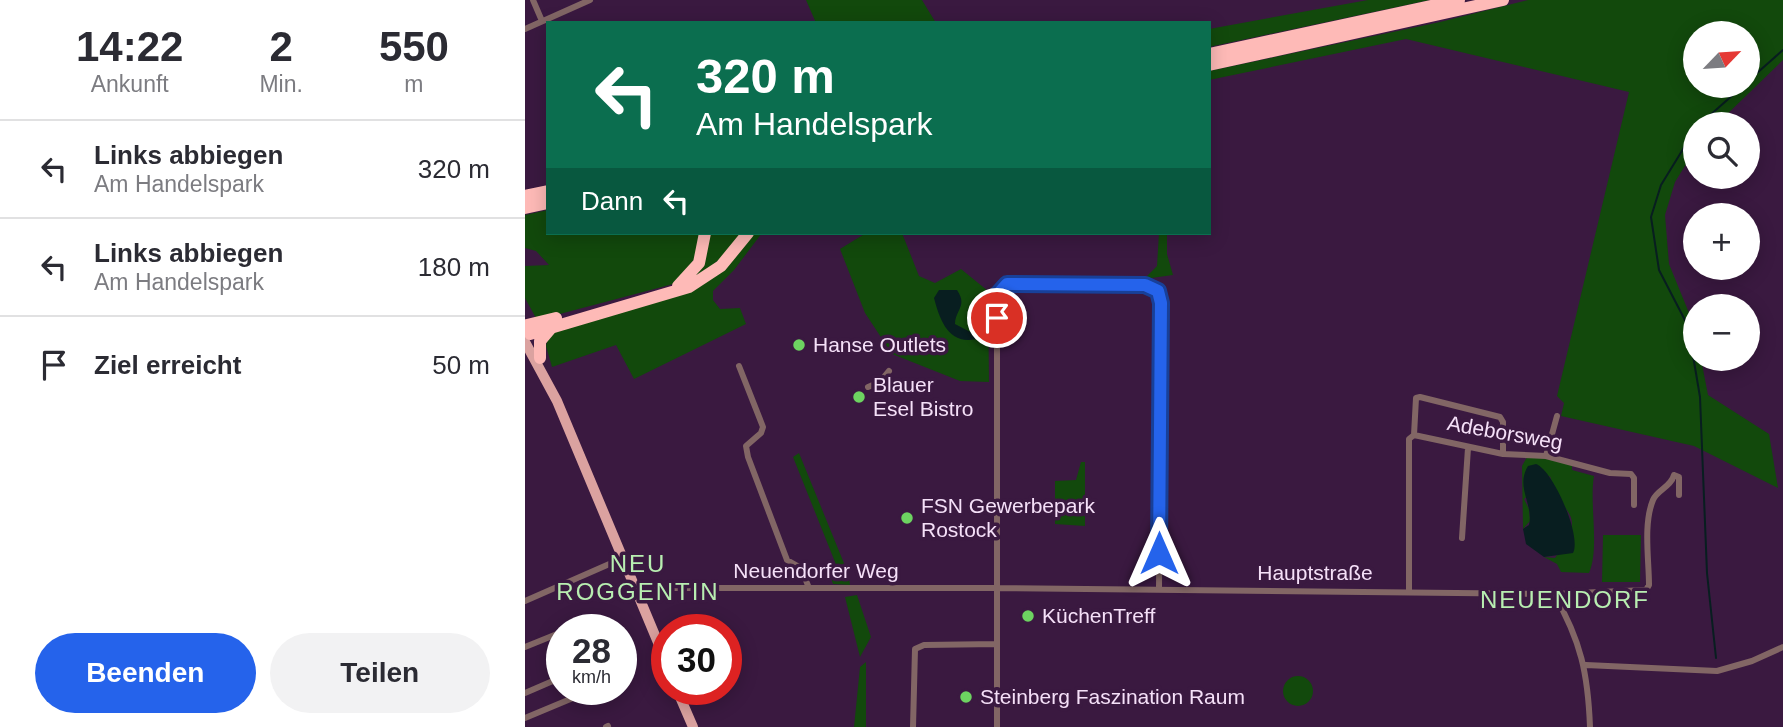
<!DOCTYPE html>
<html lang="de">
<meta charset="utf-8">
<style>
body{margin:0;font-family:Arial,sans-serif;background:#f2f2f3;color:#2b2b33;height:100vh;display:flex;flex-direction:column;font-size:26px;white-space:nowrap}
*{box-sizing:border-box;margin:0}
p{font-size:23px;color:#7c7c81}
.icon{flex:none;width:38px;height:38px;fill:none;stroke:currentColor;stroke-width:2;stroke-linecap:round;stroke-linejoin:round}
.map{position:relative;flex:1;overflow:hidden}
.drawer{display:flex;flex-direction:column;background:#fff;width:525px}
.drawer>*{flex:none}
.top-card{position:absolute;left:21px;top:21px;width:665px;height:214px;border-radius:0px;box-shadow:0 4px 18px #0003;background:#0b6e4f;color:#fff;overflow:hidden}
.needle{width:46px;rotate:65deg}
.buttons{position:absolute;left:1158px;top:21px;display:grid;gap:14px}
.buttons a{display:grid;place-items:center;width:77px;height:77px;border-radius:50%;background:#fff;box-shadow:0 4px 18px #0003;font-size:35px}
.speed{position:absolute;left:21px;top:614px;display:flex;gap:14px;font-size:35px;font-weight:700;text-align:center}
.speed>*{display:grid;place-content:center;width:91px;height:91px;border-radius:50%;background:#fff;box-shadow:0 4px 18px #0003;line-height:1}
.speed small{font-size:18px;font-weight:400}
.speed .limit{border:10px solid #d22;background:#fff;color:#111}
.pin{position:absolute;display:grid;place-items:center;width:60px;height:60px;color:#fff;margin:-30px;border:4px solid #fff;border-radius:50%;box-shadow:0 2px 7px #0007}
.me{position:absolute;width:77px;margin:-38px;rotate:0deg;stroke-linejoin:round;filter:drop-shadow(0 0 5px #0008)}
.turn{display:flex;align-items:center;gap:24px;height:147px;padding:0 35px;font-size:32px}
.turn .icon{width:91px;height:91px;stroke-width:2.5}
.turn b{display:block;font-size:49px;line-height:60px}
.then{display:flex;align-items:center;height:66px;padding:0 35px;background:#0003;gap:14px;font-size:26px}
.eta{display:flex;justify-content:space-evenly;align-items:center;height:119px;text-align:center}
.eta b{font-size:42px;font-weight:600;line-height:49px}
.cta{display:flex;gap:14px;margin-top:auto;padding:14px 35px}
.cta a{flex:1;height:80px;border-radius:42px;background:#2563eb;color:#fff;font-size:28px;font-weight:600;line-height:80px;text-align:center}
.cta a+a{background:#f2f2f3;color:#2b2b33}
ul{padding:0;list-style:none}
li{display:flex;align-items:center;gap:21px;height:98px;padding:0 35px;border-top:2px solid #e1e1e2}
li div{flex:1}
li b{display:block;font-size:26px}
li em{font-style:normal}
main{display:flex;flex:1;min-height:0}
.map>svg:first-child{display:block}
</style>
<main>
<section class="drawer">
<div class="eta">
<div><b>14:22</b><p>Ankunft</p></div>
<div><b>2</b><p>Min.</p></div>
<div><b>550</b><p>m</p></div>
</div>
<ul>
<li><svg class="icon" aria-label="left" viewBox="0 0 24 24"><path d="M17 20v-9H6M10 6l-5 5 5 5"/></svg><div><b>Links abbiegen</b><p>Am Handelspark</p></div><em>320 m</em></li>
<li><svg class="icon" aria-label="left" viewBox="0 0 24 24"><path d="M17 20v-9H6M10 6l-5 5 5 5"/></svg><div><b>Links abbiegen</b><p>Am Handelspark</p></div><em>180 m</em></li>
<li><svg class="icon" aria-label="arrive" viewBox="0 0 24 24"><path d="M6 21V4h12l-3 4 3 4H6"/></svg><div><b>Ziel erreicht</b></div><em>50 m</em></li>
</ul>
<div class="cta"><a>Beenden</a><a>Teilen</a></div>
</section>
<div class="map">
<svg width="1258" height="727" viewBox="0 0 1258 727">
<rect width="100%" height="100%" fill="#3a1940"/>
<path fill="#12490c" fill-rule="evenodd" d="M281 0H397L411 23H291Z
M843 0H905L684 47V29Z
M1003 0H1258V60L1192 124H1171V148L1150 182 1140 215 1144 264 1171 330V359H1176L1183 395 1244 434 1253 488 1169 446 1036 416 1039 403 1032 396 1104 92 881 39 684 80V71L915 22ZM1171 33H1223V86H1171Z
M23 210V233H177L176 250 152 283 12 320 0 298V266L24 265 11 251 0 248V215Z
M183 233H220L201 257 161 283Z
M226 233H237L209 270 188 291V300L195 309 215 308 221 324 109 379 91 345 27 367 21 346 24 333 154 293Z
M341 233H377L394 276 410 283 436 269 463 291 464 382 435 381 367 354 340 313 315 249Z
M634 233H642V254L648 275 619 279 632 266Z
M274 453 323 573 325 585 308 584 306 578 314 572 268 457Z
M1002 457 1021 458 1047 465V470L1069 476C1064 504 1075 548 1064 573L1036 572 1032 564 1019 557 1030 558C1065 508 1037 522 1025 476L999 499 1004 509 1005 521 998 529 997 466Z
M556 462H560V526L530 524V481L551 480Z
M1078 535H1116L1115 582H1077Z
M332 595 346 637 335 657 320 597Z
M341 662V727H329L335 667Z
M758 691a15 15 0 1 1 30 0a15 15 0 1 1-30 0Z"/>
<path fill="#081e20" d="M414 290H432C443 306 430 310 430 324L451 335V339C424 345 415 321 409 298Z
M1011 464C1028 470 1057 536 1048 553L1019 557 1001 544 998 529 1004 525C1009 505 990 487 1003 466Z"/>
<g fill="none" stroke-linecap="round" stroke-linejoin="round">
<path stroke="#081e20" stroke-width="2" d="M1223 81 1258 50
M1175 124 1218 86
M1171 128 1136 185 1126 217 1134 270 1163 326 1175 397 1182 573 1191 658"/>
<path stroke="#826665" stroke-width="6" d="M8 0 17 21
M0 29 65 0
M214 366 238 427 236 433 221 446 223 457 262 560 276 568 284 588
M355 382 364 371
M343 387 355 382 366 389
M889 435 978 454 1021 456 1085 473 1106 474 1109 478V505
M1021 456 1032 416
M937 538 943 448
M110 588H472L1029 594 1121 590 1124 585C1124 560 1118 524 1128 500 1132 490 1146 487 1149 475L1154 477V495
M884 590V439L889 435 891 398 895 397 975 417 978 422V454
M1029 594C1056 641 1063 674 1065 727
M0 601 98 558
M41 630 53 624
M0 647 37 632
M1061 665 1192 671 1227 661 1258 647
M0 693 37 677
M0 718 67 690
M81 727 83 726
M388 727 390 649 399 645 472 644
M472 727V299L478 286 620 285 633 291 636 303 634 589"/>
<path stroke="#dba2a0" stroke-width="10" d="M0 342 32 401 142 664
M152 690 168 727"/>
<path stroke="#febab7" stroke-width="12" d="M684 54 934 0
M684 65 978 0
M0 196 23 191
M0 208 23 203
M153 286 174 263 180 233
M2 325 31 318
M5 334 164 287 196 266 223 233
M15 358V341L26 328"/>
</g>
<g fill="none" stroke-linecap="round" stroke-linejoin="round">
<defs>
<path id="route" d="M472 318 473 294 482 284 620 285 633 291 636 303 634 553"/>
</defs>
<use href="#route" stroke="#184099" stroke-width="18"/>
<use href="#route" stroke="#2563eb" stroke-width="12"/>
</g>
<g fill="#6dd361" stroke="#3a1940" stroke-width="2.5">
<circle cx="274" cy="345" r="7"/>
<circle cx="334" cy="397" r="7"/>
<circle cx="382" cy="518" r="7"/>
<circle cx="503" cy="616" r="7"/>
<circle cx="441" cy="697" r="7"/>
</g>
<g text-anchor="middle" stroke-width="7" stroke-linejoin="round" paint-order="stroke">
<g font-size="21" fill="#f5e0f8" stroke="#3a1940" text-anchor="start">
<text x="288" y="352">Hanse Outlets</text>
<text x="348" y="392">Blauer<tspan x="348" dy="24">Esel Bistro</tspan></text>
<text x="396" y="513">FSN Gewerbepark<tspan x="396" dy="24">Rostock</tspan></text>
<text x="517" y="623">KüchenTreff</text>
<text x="455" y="704">Steinberg Faszination Raum</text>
</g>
<g font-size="21" fill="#f5e0f8" stroke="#3a1940">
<text transform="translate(980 433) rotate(10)" y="7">Adeborsweg</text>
<text x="291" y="578">Neuendorfer Weg</text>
<text x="790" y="580">Hauptstraße</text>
</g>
<g font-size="24" letter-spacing="2" fill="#b8eeb1" stroke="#3a1940">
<text x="113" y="572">NEU<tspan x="113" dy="28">ROGGENTIN</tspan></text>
<text x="1040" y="608">NEUENDORF</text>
</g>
</g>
</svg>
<div class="buttons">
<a><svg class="needle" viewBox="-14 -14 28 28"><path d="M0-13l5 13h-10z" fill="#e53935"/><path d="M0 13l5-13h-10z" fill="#7c7c81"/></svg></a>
<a><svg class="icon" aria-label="search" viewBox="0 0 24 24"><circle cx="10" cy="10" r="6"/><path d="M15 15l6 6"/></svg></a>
<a>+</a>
<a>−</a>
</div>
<div class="speed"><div>28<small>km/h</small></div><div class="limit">30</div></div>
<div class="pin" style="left:472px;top:318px;background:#d93025"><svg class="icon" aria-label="arrive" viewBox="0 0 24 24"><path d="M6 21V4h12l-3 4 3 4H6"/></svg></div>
<svg class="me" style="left:634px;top:553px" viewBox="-20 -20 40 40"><path d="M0-17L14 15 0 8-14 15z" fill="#2563eb" stroke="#fff" stroke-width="4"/></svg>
<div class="top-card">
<div class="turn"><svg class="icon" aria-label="left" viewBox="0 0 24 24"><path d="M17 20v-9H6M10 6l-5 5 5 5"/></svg><div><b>320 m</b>Am Handelspark</div></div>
<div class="then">Dann<svg class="icon" aria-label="left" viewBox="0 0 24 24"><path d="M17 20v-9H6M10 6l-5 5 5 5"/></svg></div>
</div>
</div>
</main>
